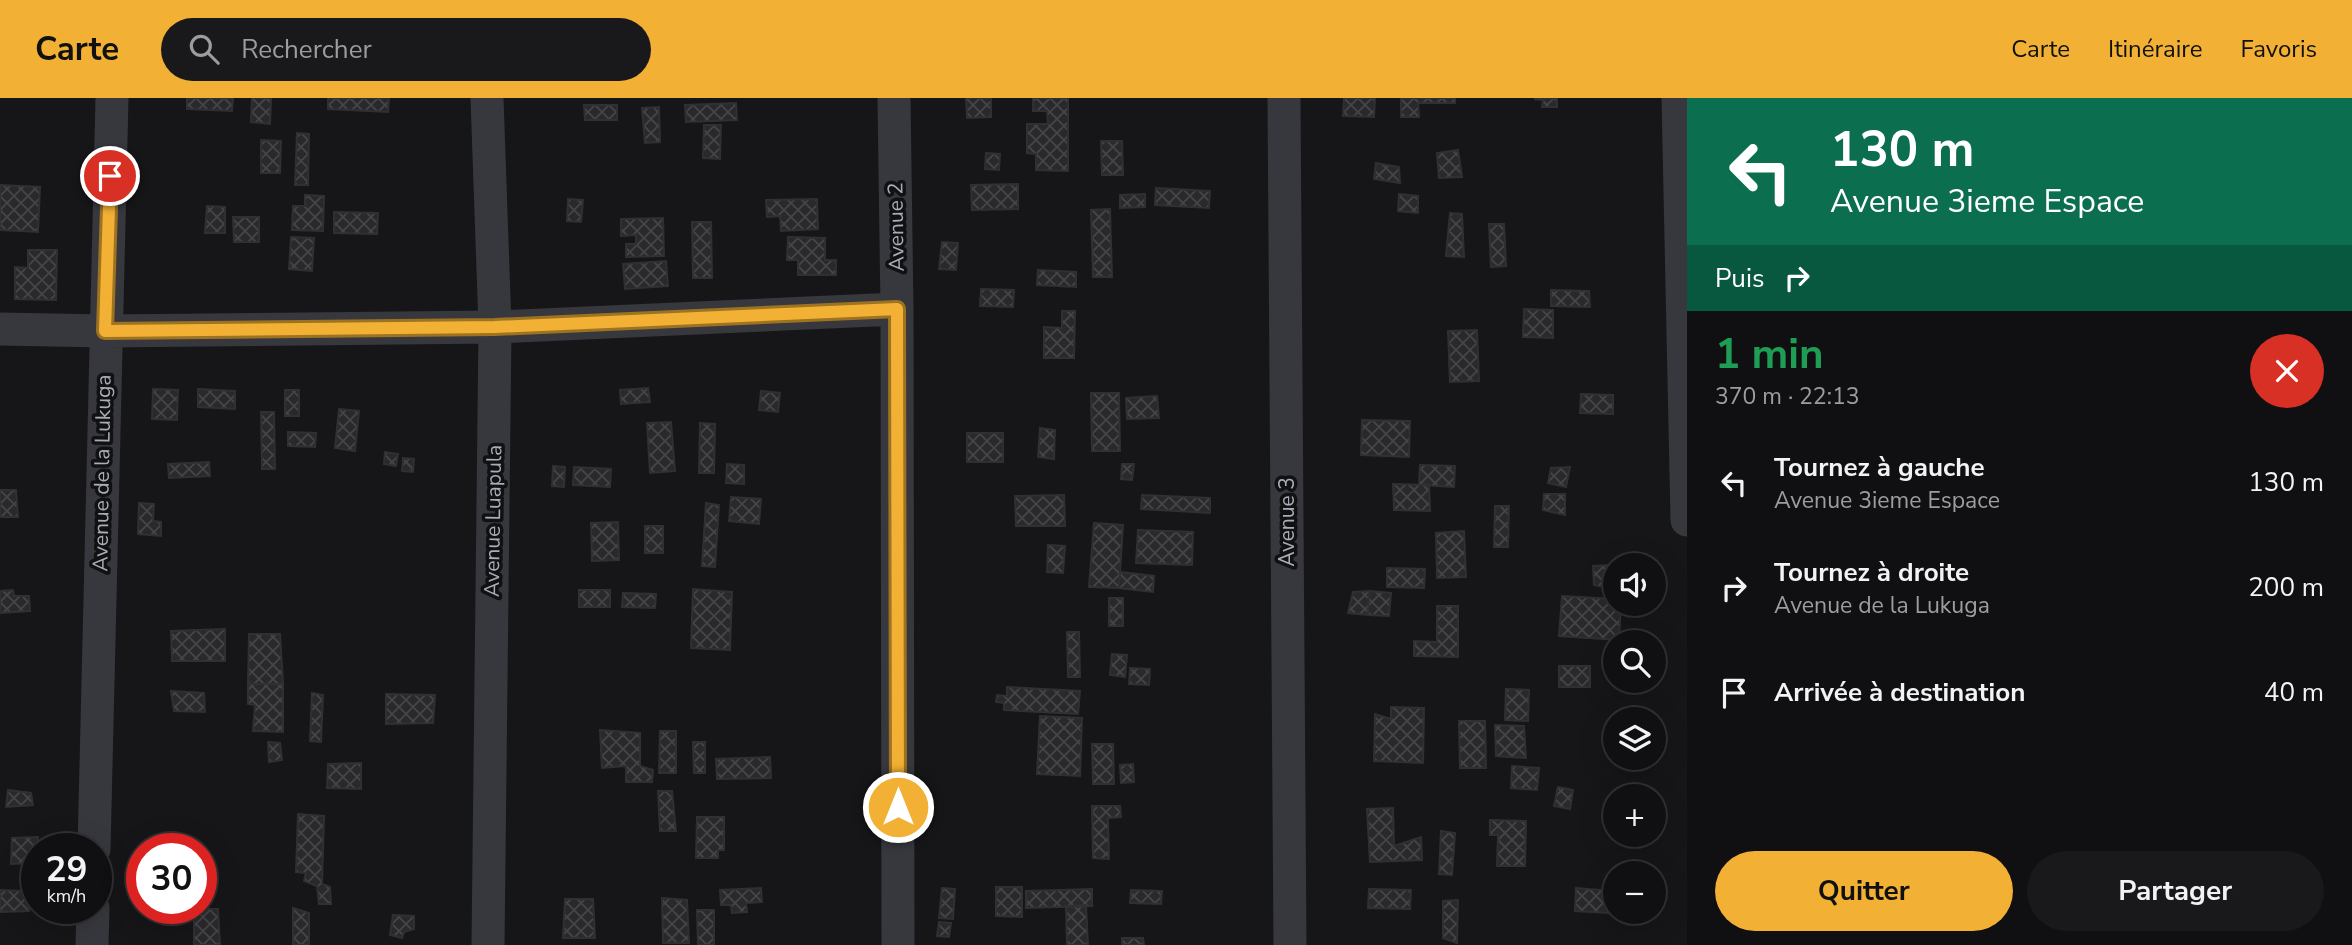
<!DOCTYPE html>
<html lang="fr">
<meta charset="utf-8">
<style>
body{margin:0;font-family:"Nunito Sans",sans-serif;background:#19191b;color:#f1f3f6;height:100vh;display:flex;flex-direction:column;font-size:26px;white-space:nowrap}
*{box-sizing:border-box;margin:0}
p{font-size:23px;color:#9c9d9f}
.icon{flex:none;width:38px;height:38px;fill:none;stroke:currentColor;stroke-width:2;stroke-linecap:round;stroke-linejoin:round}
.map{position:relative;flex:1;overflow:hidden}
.sheet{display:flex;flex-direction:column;background:#101012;width:665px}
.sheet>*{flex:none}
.banner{background:#0b6e4f;color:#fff;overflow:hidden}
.fabs{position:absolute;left:1603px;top:455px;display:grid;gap:14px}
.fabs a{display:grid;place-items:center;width:63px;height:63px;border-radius:50%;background:#101012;box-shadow:0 7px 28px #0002,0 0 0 2px #303032;font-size:35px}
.speed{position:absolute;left:21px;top:735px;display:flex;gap:14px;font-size:35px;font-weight:700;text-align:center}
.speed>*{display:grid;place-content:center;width:91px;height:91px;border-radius:50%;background:#101012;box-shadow:0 7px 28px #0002,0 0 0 2px #303032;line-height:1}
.speed small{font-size:18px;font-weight:400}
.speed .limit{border:10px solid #d22;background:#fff;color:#111}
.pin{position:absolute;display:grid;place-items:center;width:60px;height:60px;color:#fff;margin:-30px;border:4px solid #fff;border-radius:50%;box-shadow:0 2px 7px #0007}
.me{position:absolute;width:77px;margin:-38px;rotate:0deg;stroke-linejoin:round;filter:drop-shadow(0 0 5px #0008)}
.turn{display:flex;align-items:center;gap:24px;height:147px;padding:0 28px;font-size:32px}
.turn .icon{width:91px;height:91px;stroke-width:2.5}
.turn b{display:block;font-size:49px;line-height:60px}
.then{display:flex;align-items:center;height:66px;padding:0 28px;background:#0003;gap:14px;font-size:26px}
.round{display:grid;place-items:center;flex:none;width:74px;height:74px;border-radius:37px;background:#19191b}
.head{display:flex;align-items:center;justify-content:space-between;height:119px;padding:0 28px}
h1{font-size:42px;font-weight:700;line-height:52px;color:#1e9e55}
.primary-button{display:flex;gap:14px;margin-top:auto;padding:14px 28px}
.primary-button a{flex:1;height:80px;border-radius:42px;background:#f2b134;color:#111;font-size:28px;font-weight:700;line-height:80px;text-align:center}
.primary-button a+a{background:#19191b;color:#f1f3f6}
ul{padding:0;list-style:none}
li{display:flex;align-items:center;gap:21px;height:105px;padding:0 28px}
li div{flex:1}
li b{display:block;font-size:26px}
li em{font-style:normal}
header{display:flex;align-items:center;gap:42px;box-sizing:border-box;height:98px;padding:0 35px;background:#f2b134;color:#111}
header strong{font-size:33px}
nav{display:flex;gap:38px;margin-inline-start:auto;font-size:24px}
.search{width:490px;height:63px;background:#19191b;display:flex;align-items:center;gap:18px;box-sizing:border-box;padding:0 24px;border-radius:38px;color:#9c9d9f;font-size:26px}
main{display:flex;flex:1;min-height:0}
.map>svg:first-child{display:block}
</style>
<header>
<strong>Carte</strong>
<div class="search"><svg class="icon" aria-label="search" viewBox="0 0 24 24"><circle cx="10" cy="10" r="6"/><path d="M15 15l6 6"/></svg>Rechercher</div>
<nav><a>Carte</a><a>Itinéraire</a><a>Favoris</a></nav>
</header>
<main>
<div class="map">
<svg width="1687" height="847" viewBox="0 0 1687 847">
<defs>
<pattern id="building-cross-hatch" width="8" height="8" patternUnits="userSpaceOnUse" patternTransform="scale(1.75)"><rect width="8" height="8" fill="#29292c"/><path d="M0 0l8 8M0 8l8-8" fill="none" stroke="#454548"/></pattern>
</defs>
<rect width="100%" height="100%" fill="#161618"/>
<path fill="url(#building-cross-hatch)" stroke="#303034" stroke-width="2" d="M187 0H233L232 13 187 11Z
M252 0H271L270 26 251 24Z
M328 0H389L388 14 328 11Z
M966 0H991V19L967 20Z
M1033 0H1068V73L1036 72V56L1027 55V26H1048L1047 13H1033Z
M1344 0H1375L1374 19 1343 18Z
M1401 0H1455V5H1418L1419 19H1401Z
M1557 0V9H1542L1543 2 1534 1Z
M736 5 737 22 686 24 685 7Z
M584 7H617V22H585Z
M659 9 660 44 645 45 642 10Z
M704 27H721L720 61 703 60Z
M297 35 309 36 308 87H295Z
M261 42 281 43 280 75H261Z
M1101 43H1122L1123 77H1102Z
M1458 52 1462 79 1439 80 1437 55Z
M986 55 1000 56 999 72 985 71Z
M1376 65 1399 69 1400 85 1374 81Z
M1018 86V111L972 112 971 87Z
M0 87 40 89 38 134 0 132Z
M1156 90 1210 93 1209 110 1155 107Z
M1145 96V109L1120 110V97Z
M1399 96 1418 98V115L1398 113Z
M305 97 324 98 323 133 292 132 293 108H305Z
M568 101 583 102 581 124 567 123Z
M817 101 818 131 781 133 780 118 767 119 766 102Z
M207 108 225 109V135H205Z
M1110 111 1112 179H1093L1091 112Z
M334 114 378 115 377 136 334 135Z
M1450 115 1462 116 1464 159 1446 158Z
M233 119H259V144H234Z
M663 120 664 158 626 159V146H636V137L621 138V121Z
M692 124H711L712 180H693Z
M1489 126H1504L1506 168 1491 169Z
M291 139 314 140 312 173 289 171Z
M788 139 825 140V162H836V177H798V162H787Z
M942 144 958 145 956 172 939 171Z
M28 152H57L56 202 15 201V169L28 170Z
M666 163 668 188 625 191 623 166Z
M1038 172 1076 174V189L1037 187Z
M981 191 1014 192 1013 209 980 208Z
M1551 192 1589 193 1590 209 1551 208Z
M1524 211 1553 212V240L1523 239Z
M1062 213H1075L1074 260H1044V229L1062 230Z
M1477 232 1479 283 1450 284 1448 233Z
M648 290 650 304 621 306 620 292Z
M153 291 178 292 177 322 152 321Z
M198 291 235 293V311L198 309Z
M285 292H299V318H285Z
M761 293 780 295 778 314 759 312Z
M1091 295H1119L1120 353H1092Z
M1581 296 1613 297V316L1580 315Z
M1157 298 1159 320 1127 321 1126 300Z
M339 311 359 313 355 353 335 350Z
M261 314H274L275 371H262Z
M1362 322 1410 323 1409 359 1361 357Z
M671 324 675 373 650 375 647 325Z
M700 325 715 326 714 375H699Z
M1040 330 1055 332 1054 361 1038 359Z
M288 334 316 335 315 349 288 348Z
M967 335H1003V364H967Z
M385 354 398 356 396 368 384 366Z
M403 360 414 361 413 374 402 373Z
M209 364 210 378 169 380 168 366Z
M727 366 744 367V386L726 385Z
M1122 366H1134L1132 382 1121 381Z
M1420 367 1455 368 1454 389 1419 387Z
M553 368 565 369 564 389 552 388Z
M574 369 611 371 610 389 573 387Z
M1570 369 1566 389 1548 385 1551 370Z
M1393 386 1429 387 1430 413 1394 412Z
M0 392H16L18 419H0Z
M1544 396H1565V417L1543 412Z
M1064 397 1065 428H1016L1015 398Z
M1142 397 1210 400V415L1141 411Z
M731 399 761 401 759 426 729 423Z
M139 405 154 406 153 423 161 424V438L138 436Z
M706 405 719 407 715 469 702 468Z
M1495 408H1509L1508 449H1494Z
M618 424 619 462 592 463 591 425Z
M1094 425 1123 427 1119 490 1089 489Z
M645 428H663V455H645Z
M1138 432 1193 434 1192 467 1136 465Z
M1464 433 1466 479 1437 480 1436 435Z
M1048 447 1065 448 1063 475 1047 474Z
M1612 467 1613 491 1594 487 1593 468Z
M1387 470 1425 471 1424 490 1387 489Z
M1120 474 1154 478 1153 494 1119 490Z
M693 491 732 494 730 552 691 550Z
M13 492 14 498H29L30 513 0 515V493Z
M579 492H610V509H579Z
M1369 493 1391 495 1389 518 1368 517Z
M1369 493 1368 517 1348 515 1353 494Z
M623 495 656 496 655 510 622 509Z
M1562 498 1615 501V506H1621L1619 542 1559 538Z
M1109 500H1123V528H1109Z
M1437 508H1458V559L1414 558V543L1437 544Z
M225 531V563H172L171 533Z
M1067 534H1079L1080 579H1068Z
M249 536H280L283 586H248Z
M1112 556 1127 557 1125 579 1110 577Z
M1559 568H1590V589H1559Z
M1130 570 1150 571 1149 587 1129 586Z
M248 586H283V634L253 633 255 607 248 606Z
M1007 589 1080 593 1078 616 1004 612V605L996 604 997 597 1007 598Z
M1506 591 1529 592 1528 623 1505 622Z
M171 593 204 595 205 614 174 613Z
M312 595 323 597 321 644 310 643Z
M386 596 435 597 433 625 386 626Z
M1391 609 1424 610 1423 665 1374 663 1375 616 1391 621Z
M1040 618 1082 620 1080 678 1037 676Z
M1459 623H1485L1486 670H1460Z
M1495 627 1524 628 1526 660 1496 658Z
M600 632 640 635V668L653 672 652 684H626V668L602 670Z
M660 633H676V675H659Z
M268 644 280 645 282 662 269 664Z
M693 644H705V675H694Z
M1092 646H1113L1114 686H1093Z
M770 659 771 680 717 681 716 661Z
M1626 660H1640V666H1627Z
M361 665V691L327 690 328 666Z
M1133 666 1134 684 1121 685 1120 667Z
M1512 668 1539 670 1537 692 1511 690Z
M1558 689 1573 692 1570 711 1554 708Z
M8 692 31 695 33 707 6 709Z
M658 693H672L676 733H660Z
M1092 708H1120L1121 719 1108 720 1109 761 1093 760Z
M1393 710 1394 748 1421 739 1422 762 1370 764 1367 711Z
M298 716 324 718 322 786 330 789 331 806H319L317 788 304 783 306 775 296 774Z
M697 719H724V752H718V760H696Z
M1490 722 1526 723 1525 768H1497L1498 737H1490Z
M1441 733 1455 735 1452 777 1439 776Z
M38 739 37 765 11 766 12 740Z
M996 789H1022V819L996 818Z
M761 790 762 804 746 805 747 814 732 815 731 807H721L720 792Z
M942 790 955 791 953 821 939 820Z
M1576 790 1611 793 1609 815 1575 813Z
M1092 791V808L1026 810V793Z
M1369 791 1411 792 1410 811 1368 810Z
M0 792 27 793 29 813 0 814Z
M1131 792 1162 793 1161 806 1130 805Z
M662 800 687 802 689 845H663Z
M565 801H593L595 840H563Z
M1458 802 1457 845 1443 840V803Z
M1086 807 1088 847H1067L1066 808Z
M293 810 309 815V847H293Z
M194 811H218L220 847H194Z
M697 812H714V847H698Z
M393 817 414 818V831L404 834 402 840 390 837Z
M939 824 951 825 949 839 937 838Z
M1122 840H1143L1144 847H1122Z"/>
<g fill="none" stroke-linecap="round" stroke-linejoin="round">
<path stroke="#37383d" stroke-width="33" d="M487 0 495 229 488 847
M894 0 897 211 898 847
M1284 0 1290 847
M1678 0 1687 422
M0 231 105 233 495 229 897 211
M94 751 112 0
M92 847 93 810"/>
</g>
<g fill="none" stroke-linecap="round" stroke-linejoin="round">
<defs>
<path id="route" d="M110 78 105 233 495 229 897 211 898 709"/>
</defs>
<use href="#route" stroke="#9d7322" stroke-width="18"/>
<use href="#route" stroke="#f2b134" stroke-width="12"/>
</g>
<g text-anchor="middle" stroke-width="7" stroke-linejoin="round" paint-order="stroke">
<g font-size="21" fill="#a8adb8" stroke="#111113">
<text transform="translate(896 129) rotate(-91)" y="7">Avenue 2</text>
<text transform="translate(102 375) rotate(-89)" y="7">Avenue de la Lukuga</text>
<text transform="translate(493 423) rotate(-89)" y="7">Avenue Luapula</text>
<text transform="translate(1287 424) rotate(-90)" y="7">Avenue 3</text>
</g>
</g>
</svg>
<div class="fabs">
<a><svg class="icon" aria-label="sound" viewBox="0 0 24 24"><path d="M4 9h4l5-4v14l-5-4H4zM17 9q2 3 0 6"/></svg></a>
<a><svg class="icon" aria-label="search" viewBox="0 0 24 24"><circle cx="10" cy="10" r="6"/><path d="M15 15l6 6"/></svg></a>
<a><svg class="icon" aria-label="layers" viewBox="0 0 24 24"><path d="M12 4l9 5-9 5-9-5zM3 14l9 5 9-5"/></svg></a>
<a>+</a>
<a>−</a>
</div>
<div class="speed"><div>29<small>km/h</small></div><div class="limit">30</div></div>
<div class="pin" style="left:110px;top:78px;background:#d93025"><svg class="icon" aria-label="arrive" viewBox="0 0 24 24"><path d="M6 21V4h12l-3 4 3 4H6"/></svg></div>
<svg class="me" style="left:898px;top:709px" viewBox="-20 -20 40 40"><circle r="17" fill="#f2b134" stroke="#fff" stroke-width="3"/><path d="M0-11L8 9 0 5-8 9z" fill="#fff"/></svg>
</div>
<section class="sheet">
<div class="banner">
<div class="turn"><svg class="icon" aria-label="left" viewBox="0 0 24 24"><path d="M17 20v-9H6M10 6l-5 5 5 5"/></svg><div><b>130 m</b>Avenue 3ieme Espace</div></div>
<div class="then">Puis<svg class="icon" aria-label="right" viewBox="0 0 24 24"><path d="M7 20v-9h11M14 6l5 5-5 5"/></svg></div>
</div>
<div class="head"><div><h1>1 min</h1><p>370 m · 22:13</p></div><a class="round" style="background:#d93025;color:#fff"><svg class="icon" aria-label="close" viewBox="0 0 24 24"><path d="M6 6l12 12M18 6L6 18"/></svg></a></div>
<ul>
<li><svg class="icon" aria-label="left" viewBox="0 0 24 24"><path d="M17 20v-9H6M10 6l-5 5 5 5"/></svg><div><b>Tournez à gauche</b><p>Avenue 3ieme Espace</p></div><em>130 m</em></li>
<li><svg class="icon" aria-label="right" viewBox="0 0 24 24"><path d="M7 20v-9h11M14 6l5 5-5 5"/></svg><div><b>Tournez à droite</b><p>Avenue de la Lukuga</p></div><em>200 m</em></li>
<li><svg class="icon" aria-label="arrive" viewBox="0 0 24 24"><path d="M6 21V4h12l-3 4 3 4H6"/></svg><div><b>Arrivée à destination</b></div><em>40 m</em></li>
</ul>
<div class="primary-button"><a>Quitter</a><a>Partager</a></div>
</section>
</main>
